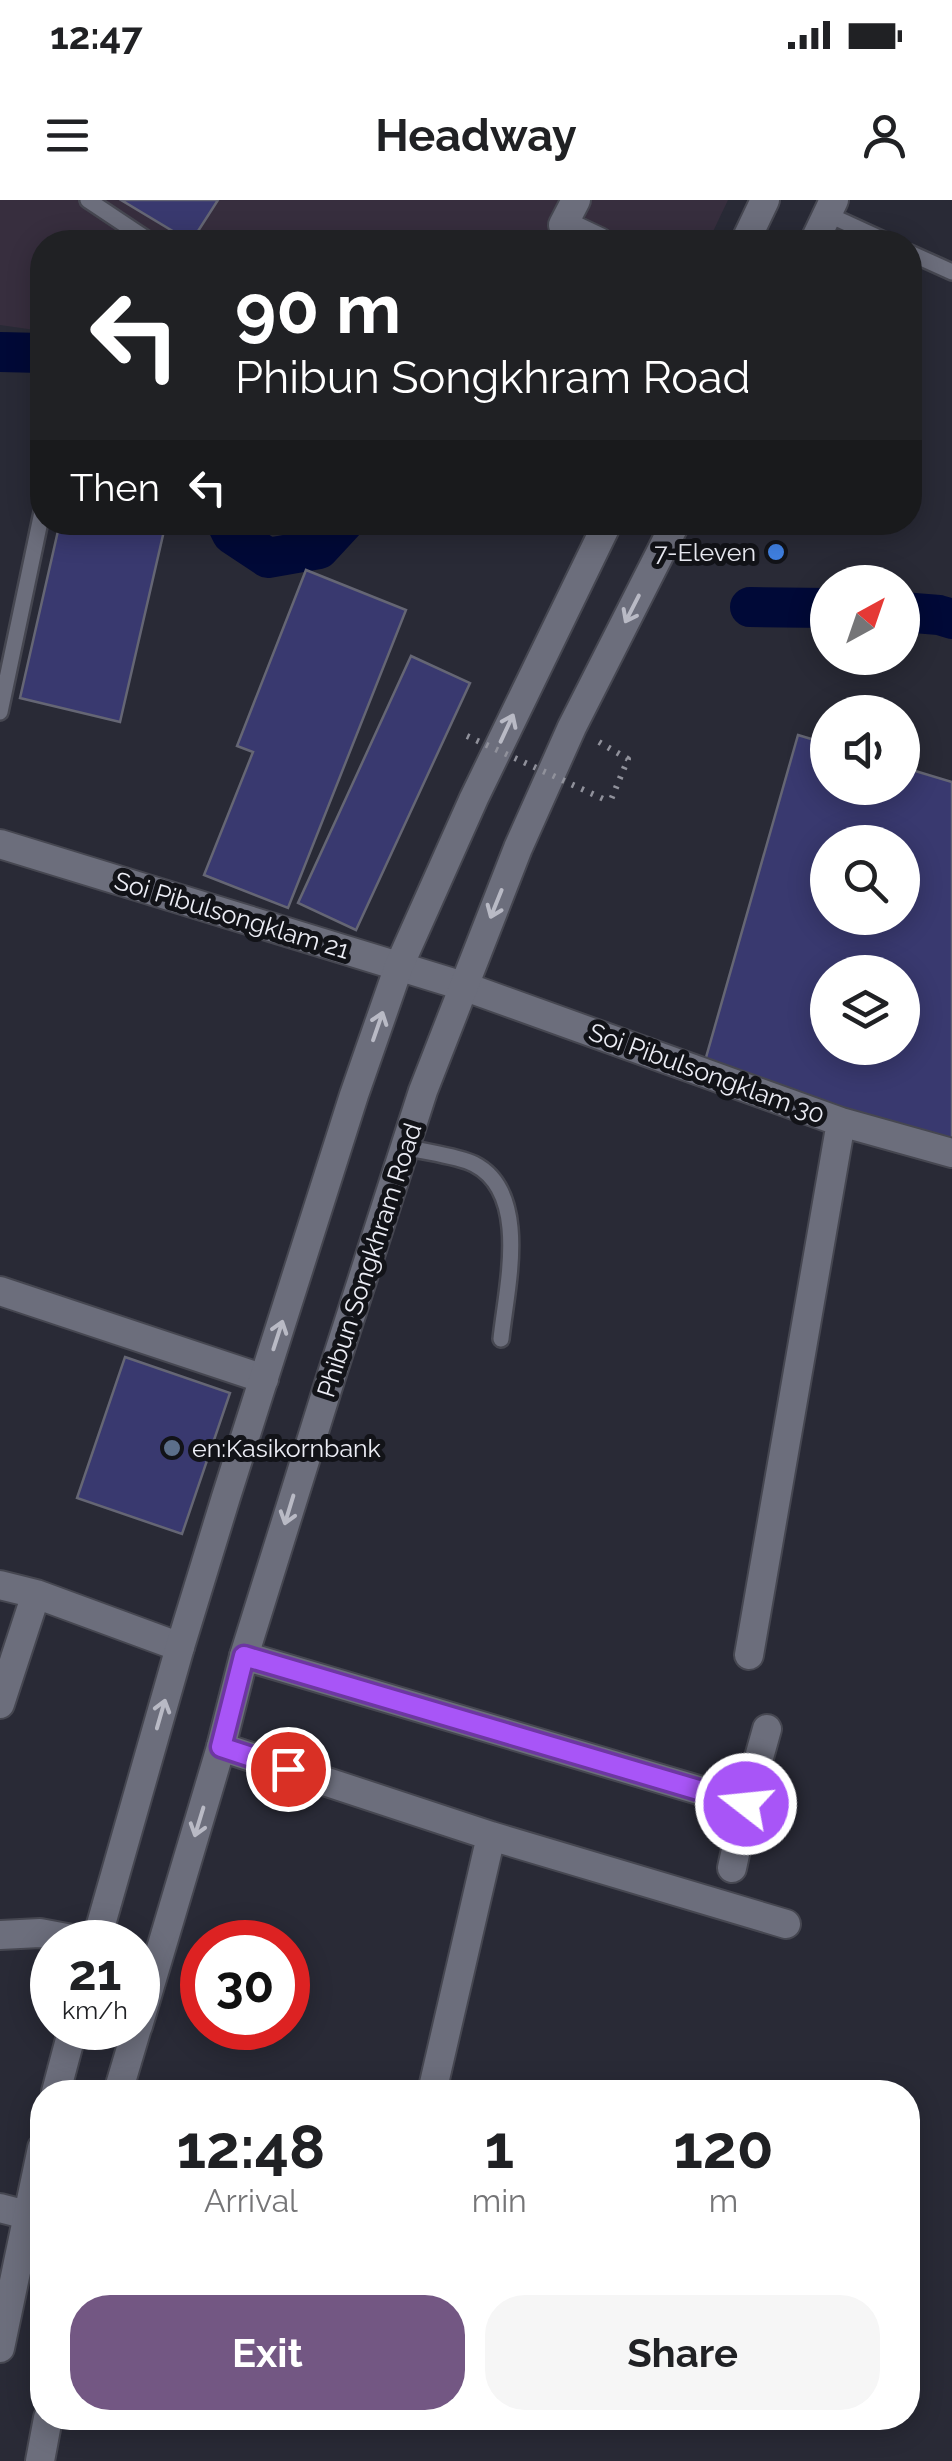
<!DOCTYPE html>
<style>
body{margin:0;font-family:Raleway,sans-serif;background:#f6f6f6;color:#202124;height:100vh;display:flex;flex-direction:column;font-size:38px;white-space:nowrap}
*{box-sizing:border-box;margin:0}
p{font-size:32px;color:#757577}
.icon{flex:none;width:55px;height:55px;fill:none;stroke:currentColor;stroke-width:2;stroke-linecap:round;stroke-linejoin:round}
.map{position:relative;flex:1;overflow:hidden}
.panel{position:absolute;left:30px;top:1880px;width:890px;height:350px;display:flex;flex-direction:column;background:#fff;border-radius:40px;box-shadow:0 5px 25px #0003}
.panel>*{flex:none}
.banner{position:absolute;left:30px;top:30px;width:892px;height:305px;border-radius:40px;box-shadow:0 5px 25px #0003;background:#202124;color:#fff;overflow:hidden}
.needle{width:65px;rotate:40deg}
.fabs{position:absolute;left:810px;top:365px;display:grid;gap:20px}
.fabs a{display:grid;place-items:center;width:110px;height:110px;border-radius:50%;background:#fff;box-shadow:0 5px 25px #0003;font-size:50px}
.speed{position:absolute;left:30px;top:1720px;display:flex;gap:20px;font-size:50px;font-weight:700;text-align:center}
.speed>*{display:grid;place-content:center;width:130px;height:130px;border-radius:50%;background:#fff;box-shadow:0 5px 25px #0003;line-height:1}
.speed small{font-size:25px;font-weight:400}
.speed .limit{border:15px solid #d22;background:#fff;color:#111}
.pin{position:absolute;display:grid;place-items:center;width:85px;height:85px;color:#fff;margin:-42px;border:5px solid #fff;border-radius:50%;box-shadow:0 2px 10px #0007}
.me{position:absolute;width:110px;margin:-55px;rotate:286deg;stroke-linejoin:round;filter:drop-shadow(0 0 8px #0008)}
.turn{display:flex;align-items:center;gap:35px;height:210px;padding:0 40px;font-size:45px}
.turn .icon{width:130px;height:130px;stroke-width:2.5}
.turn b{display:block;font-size:70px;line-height:85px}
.then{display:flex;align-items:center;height:95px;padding:0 40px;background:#0003;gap:20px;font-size:38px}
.eta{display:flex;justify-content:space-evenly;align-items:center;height:170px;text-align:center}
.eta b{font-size:60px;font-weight:700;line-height:70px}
.button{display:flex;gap:20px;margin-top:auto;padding:20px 40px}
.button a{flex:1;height:115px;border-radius:40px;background:#735783;color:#fff;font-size:40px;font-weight:700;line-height:115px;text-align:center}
.button a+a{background:#f6f6f6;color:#202124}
.status{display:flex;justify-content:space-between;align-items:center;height:70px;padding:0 50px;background:#fff;direction:ltr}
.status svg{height:28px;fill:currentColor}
header{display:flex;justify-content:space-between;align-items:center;height:130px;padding:0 40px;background:#fff;font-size:45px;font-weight:700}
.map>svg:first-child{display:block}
</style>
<div class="status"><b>12:47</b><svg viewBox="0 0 49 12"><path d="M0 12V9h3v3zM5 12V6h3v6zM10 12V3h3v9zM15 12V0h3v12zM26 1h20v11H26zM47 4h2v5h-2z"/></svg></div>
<header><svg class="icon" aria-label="menu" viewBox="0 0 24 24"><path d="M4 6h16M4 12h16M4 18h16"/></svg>Headway<svg class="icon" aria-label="person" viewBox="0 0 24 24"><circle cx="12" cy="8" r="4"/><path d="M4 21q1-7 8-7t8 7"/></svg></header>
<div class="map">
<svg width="952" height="2261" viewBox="0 0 952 2261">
<rect width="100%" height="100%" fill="#292a36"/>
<path fill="#372e3e" d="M0 0H728L708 42H42V131L0 125Z"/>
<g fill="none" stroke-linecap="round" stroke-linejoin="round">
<path stroke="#000937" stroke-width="40" d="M0 152 42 153
M226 322 232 334 268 358 319 349 344 322
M750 407 828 408
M902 412 939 415 952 419"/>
</g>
<path fill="#39396f" stroke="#656674" stroke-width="2.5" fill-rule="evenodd" d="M121 0H218L191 42Z
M60 322H166L120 522 20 498Z
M306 370 406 410 288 708 204 675 253 552 237 546Z
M411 456 470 483 356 730 298 703Z
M798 535 828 544V588H902V567L952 582V946L703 868ZM828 642H902V718H828ZM828 772H902V848H828Z
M125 1157 230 1193 182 1334 77 1298Z"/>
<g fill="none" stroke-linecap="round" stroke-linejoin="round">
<defs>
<path id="service" d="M88 0 151 42
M827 14 888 42
M910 53 952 72
M0 512 42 312
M405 947C424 952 458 956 474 964 531 993 506 1089 501 1139"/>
<path id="minor" d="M576 0 563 25 599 42
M0 644 463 786 841 922 952 953
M0 1091 264 1179
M0 1385 36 1394 180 1447
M749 1455 841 922
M244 1456 746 1604 767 1529
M0 1504 36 1394
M221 1547 491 1636 432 1892
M491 1636 786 1724
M732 1668 746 1604
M0 1735 40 1733 88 1742
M0 2008 27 2015"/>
<path id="secondary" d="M745 42 765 0
M814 42 834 0
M96 1742 180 1447 226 1297 354 895 399 766 474 598 608 322
M138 1826 221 1547 244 1456 332 1174 423 891 518 648 572 527 676 322
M56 1892 73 1828
M118 1892 137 1828
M0 2148 42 1948
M40 2261 48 2218"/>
</defs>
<use href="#service" stroke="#464751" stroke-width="20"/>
<use href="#minor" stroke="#464751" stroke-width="32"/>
<use href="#secondary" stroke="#464751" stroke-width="32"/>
<path stroke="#90919b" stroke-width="6" stroke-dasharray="2.5 8" stroke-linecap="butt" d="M599 542 628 559 610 602"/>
<use href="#service" stroke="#6c6e7c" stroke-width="15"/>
<use href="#minor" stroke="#6c6e7c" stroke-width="28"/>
<use href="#secondary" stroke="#6c6e7c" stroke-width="28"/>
<path stroke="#90919b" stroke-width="6" stroke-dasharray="2.5 8" stroke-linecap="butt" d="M467 536 610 602"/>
</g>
<defs><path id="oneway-shaft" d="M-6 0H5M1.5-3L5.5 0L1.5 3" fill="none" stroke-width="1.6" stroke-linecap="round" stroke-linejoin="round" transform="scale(2.5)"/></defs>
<g stroke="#b9bac5">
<use href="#oneway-shaft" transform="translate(632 409) rotate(117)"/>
<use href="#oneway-shaft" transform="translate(507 528) rotate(-65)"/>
<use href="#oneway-shaft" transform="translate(496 704) rotate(112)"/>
<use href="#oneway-shaft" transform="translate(378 826) rotate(-71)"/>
<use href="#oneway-shaft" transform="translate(278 1135) rotate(-72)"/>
<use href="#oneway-shaft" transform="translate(289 1310) rotate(107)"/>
<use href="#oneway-shaft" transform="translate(161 1514) rotate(-74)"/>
<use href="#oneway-shaft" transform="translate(199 1622) rotate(107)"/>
</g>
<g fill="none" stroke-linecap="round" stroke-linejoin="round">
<defs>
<path id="route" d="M288 1569 221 1547 244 1456 746 1604"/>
</defs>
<use href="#route" stroke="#6d37a1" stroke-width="25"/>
<use href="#route" stroke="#a855f7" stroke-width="18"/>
</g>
<circle fill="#3f7fe0" stroke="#121318" stroke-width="4" cx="776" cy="352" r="10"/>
<circle fill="#5c6f8a" stroke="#121318" stroke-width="4" cx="172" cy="1248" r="10"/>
<g text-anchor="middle" stroke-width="10" stroke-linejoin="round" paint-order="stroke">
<g font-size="25" fill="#ecedf5" stroke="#121318" text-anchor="end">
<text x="756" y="361">7-Eleven</text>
<text x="192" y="1257" text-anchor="start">en:Kasikornbank</text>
</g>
<g font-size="25" fill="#ecedf5" stroke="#121318">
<text transform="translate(232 715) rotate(17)" y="9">Soi Pibulsongklam 21</text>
<text transform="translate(707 873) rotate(20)" y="9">Soi Pibulsongklam 30</text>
<text transform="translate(369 1060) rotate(-72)" y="9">Phibun Songkhram Road</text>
</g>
</g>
</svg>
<div class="fabs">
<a><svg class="needle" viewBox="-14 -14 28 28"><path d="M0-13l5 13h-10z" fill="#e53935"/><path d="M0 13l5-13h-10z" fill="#757577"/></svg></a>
<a><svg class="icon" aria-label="sound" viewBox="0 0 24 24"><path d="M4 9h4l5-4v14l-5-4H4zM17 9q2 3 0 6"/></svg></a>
<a><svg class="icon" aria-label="search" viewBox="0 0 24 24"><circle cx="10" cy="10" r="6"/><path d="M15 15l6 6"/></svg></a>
<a><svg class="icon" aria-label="layers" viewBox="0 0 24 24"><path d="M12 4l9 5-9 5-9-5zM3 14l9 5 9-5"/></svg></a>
</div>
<div class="speed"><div>21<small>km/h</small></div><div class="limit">30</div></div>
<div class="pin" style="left:288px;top:1569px;background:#d93025"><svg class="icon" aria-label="arrive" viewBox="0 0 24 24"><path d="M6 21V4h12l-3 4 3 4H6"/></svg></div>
<svg class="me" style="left:746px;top:1604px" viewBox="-20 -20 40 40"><circle r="17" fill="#a855f7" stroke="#fff" stroke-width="3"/><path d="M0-11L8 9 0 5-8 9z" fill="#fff"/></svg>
<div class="banner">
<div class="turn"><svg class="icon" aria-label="left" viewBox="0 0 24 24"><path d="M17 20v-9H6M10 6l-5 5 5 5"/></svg><div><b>90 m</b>Phibun Songkhram Road</div></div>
<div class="then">Then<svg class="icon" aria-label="left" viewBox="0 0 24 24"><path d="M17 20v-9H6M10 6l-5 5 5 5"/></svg></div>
</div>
<section class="panel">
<div class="eta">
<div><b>12:48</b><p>Arrival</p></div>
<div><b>1</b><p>min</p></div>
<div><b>120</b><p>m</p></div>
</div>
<div class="button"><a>Exit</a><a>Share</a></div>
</section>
</div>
